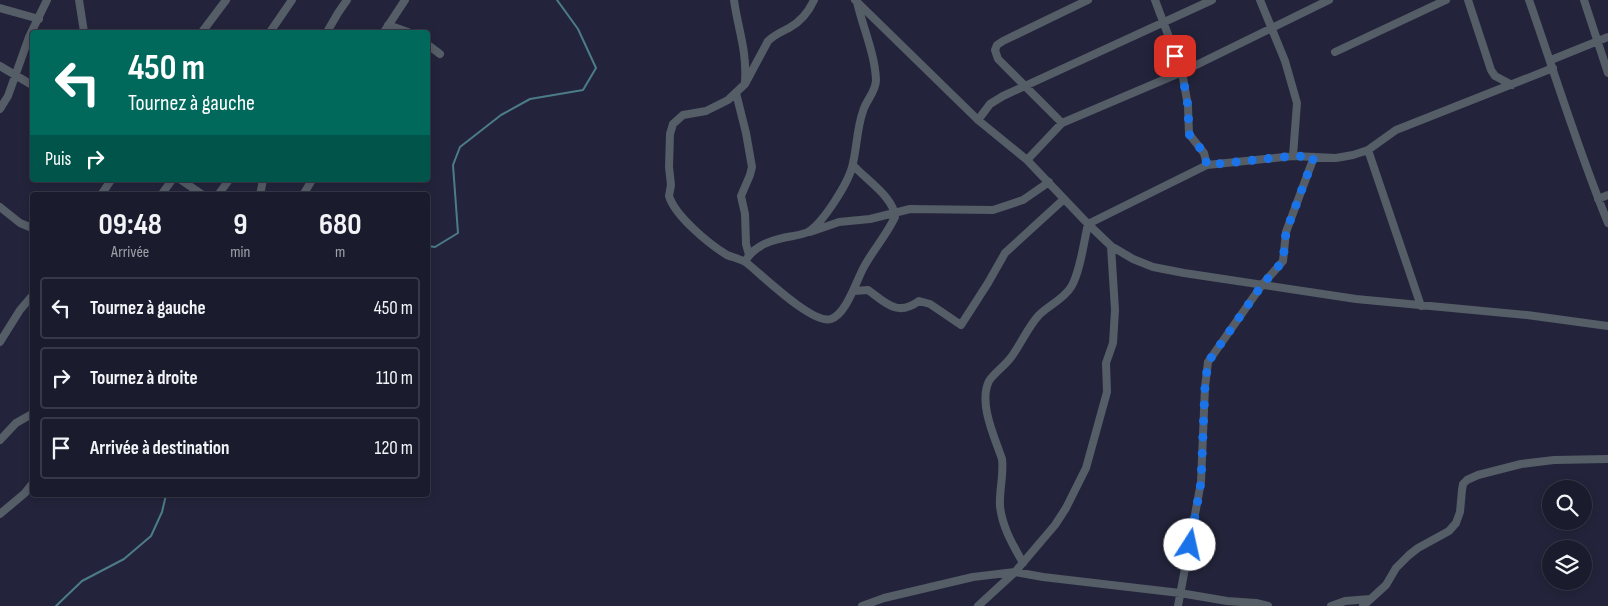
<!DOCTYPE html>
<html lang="fr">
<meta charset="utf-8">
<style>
body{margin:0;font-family:"Sofia Sans Condensed",sans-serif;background:#232434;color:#f1f3f6;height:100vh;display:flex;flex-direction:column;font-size:19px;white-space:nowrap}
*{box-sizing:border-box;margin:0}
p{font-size:16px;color:#9fa1a9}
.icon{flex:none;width:28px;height:28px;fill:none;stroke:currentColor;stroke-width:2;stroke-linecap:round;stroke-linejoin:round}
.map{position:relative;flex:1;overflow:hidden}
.sheet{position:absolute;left:30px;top:192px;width:400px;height:305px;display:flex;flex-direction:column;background:#1a1b2c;border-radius:5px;box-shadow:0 2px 8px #0003,0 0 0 1px #383948}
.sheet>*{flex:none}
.guide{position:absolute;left:30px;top:30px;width:400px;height:152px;border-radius:5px;box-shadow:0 2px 8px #0003,0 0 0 1px #383948;background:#00695c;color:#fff;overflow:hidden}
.buttons{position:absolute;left:1542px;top:480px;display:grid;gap:10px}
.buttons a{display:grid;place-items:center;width:50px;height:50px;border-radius:50%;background:#1a1b2c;box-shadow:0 2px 8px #0003,0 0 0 1px #383948;font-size:25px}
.pin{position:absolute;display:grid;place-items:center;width:42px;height:42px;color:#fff;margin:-21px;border-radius:10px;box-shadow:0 2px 8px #0006}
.me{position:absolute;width:55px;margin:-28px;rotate:10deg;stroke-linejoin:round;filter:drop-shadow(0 0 4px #0008)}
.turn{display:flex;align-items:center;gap:18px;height:105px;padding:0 15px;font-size:22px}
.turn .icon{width:65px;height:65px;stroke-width:2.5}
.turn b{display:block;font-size:35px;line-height:42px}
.then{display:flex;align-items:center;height:48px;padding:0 15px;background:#0003;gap:10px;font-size:19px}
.eta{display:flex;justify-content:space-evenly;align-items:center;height:85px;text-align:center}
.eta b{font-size:30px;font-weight:700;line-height:35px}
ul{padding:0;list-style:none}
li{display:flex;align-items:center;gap:15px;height:62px;margin:0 10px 8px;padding:0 5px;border:2px solid #383948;border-radius:5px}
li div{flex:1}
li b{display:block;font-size:19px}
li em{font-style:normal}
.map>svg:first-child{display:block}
</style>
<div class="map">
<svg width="1608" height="606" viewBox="0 0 1608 606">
<rect width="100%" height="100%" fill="#23243b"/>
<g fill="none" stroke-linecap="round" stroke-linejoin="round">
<path stroke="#4c7c88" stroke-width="2" d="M428 246 435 247 458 233 453 165 460 147 501 115 530 99 583 90 596 68 578 29 557 0
M56 606 82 581 124 559 151 536 162 512 166 495"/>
<path stroke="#555d67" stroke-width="8" d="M79 0 84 32
M734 0C738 30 747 49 745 82
M814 0C809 11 800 22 789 28 781 32 774 35 768 41L745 84 728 100 706 111 683 115 673 124 670 134 669 167 671 185 669 196C675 216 709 244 727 255 734 258 742 259 748 264 763 276 813 325 831 319 847 314 857 278 865 265 874 249 887 234 895 217 894 197 865 179 853 165
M855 0 978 120 1027 160 1088 224 1111 246 1133 259 1153 267 1184 273 1356 299 1527 315 1608 326
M1468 0 1491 70 1495 76 1512 85
M1529 0C1555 74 1578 150 1608 223
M1584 0 1608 73
M0 8 39 19
M388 25 408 32
M202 32 226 0
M270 32 292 0
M327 32 338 13 347 0
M384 32 405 0
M428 45 440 54
M1335 52 1446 0
M1551 60 1608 37
M0 66 32 85
M736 93 746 133 752 167 750 175 741 196 745 214 746 244 749 255
M0 109 8 96 29 37 47 0
M978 120 990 104 1003 96 1212 0
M1062 123 998 59 995 50 997 45 1003 41 1088 0
M1368 150 1421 306
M1293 156 1336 158 1353 155 1368 150 1396 130 1553 68
M1027 160 1062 123 1182 72 1329 0
M1207 165 1293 156 1297 103 1285 61 1260 0
M181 180 203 195
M101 195 111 180
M161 195 172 180
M218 195 229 180
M260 195 263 180
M303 195 312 180
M1598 199 1608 195
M0 207 20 223 32 228
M810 232 839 222 870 219 910 209 993 210 1023 200 1049 182
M745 262C754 244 775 239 793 236 798 235 804 234 808 232 823 223 850 181 853 163 857 146 857 128 863 111 866 100 876 92 876 80 875 54 863 28 857 2
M854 291 868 290C886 303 897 317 919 301L930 304 961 325 988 283 1005 253 1064 199
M0 342 20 310 32 296
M0 440 16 423 32 414
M0 514 25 493 32 484
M1023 563C1013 545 1002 527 1000 506 999 490 1004 475 1002 459 995 438 978 403 989 381 994 373 1006 365 1012 356 1022 342 1028 327 1039 315 1049 305 1064 299 1071 287 1080 273 1084 241 1088 224L1207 165 1204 153 1189 134 1188 106 1182 72 1155 0
M862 606 884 598 973 577 1015 572 1043 577 1180 593 1227 601 1256 603 1268 606
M978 606 1015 572 1055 525 1066 508 1086 468 1107 392 1106 363 1113 343 1115 310 1111 246
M1178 606 1201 482 1205 387 1208 362 1262 285 1283 261 1286 232 1314 157
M1331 606 1345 601 1370 599
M1363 606 1386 585 1396 568 1409 555 1418 548 1449 531 1456 523 1460 512 1462 490 1463 484 1467 480 1478 475 1521 464 1554 460 1608 459"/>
</g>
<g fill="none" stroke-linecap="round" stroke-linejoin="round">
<path stroke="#1a73e8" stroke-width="9" stroke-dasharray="0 16.2" d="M1175 56 1182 72 1188 106 1189 134 1204 153 1207 165 1293 156 1314 157 1286 232 1283 261 1262 285 1208 362 1205 386 1201 482 1190 545"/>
</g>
</svg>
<div class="buttons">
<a><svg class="icon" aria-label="search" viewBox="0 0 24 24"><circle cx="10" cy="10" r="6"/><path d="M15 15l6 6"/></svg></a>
<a><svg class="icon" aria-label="layers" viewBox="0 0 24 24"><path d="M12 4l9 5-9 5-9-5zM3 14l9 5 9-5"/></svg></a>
</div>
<div class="pin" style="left:1175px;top:56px;background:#d93025"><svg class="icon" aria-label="arrive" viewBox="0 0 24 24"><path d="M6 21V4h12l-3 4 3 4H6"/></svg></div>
<svg class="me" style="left:1190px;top:545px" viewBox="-20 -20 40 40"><circle r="19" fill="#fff"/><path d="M0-13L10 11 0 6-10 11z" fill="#1a73e8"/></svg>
<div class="guide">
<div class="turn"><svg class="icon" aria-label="left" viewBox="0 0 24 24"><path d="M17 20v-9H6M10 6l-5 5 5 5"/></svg><div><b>450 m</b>Tournez à gauche</div></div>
<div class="then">Puis<svg class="icon" aria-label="right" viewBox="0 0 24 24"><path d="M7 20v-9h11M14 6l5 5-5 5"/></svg></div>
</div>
<section class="sheet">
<div class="eta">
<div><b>09:48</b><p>Arrivée</p></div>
<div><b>9</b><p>min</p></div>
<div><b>680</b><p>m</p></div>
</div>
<ul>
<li><svg class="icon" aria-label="left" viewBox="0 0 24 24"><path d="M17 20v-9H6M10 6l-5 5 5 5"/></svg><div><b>Tournez à gauche</b></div><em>450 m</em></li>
<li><svg class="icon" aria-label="right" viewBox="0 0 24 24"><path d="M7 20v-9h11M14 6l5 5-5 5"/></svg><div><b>Tournez à droite</b></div><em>110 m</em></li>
<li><svg class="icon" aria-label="arrive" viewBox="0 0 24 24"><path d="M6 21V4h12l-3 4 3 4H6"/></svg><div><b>Arrivée à destination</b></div><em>120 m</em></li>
</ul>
</section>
</div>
